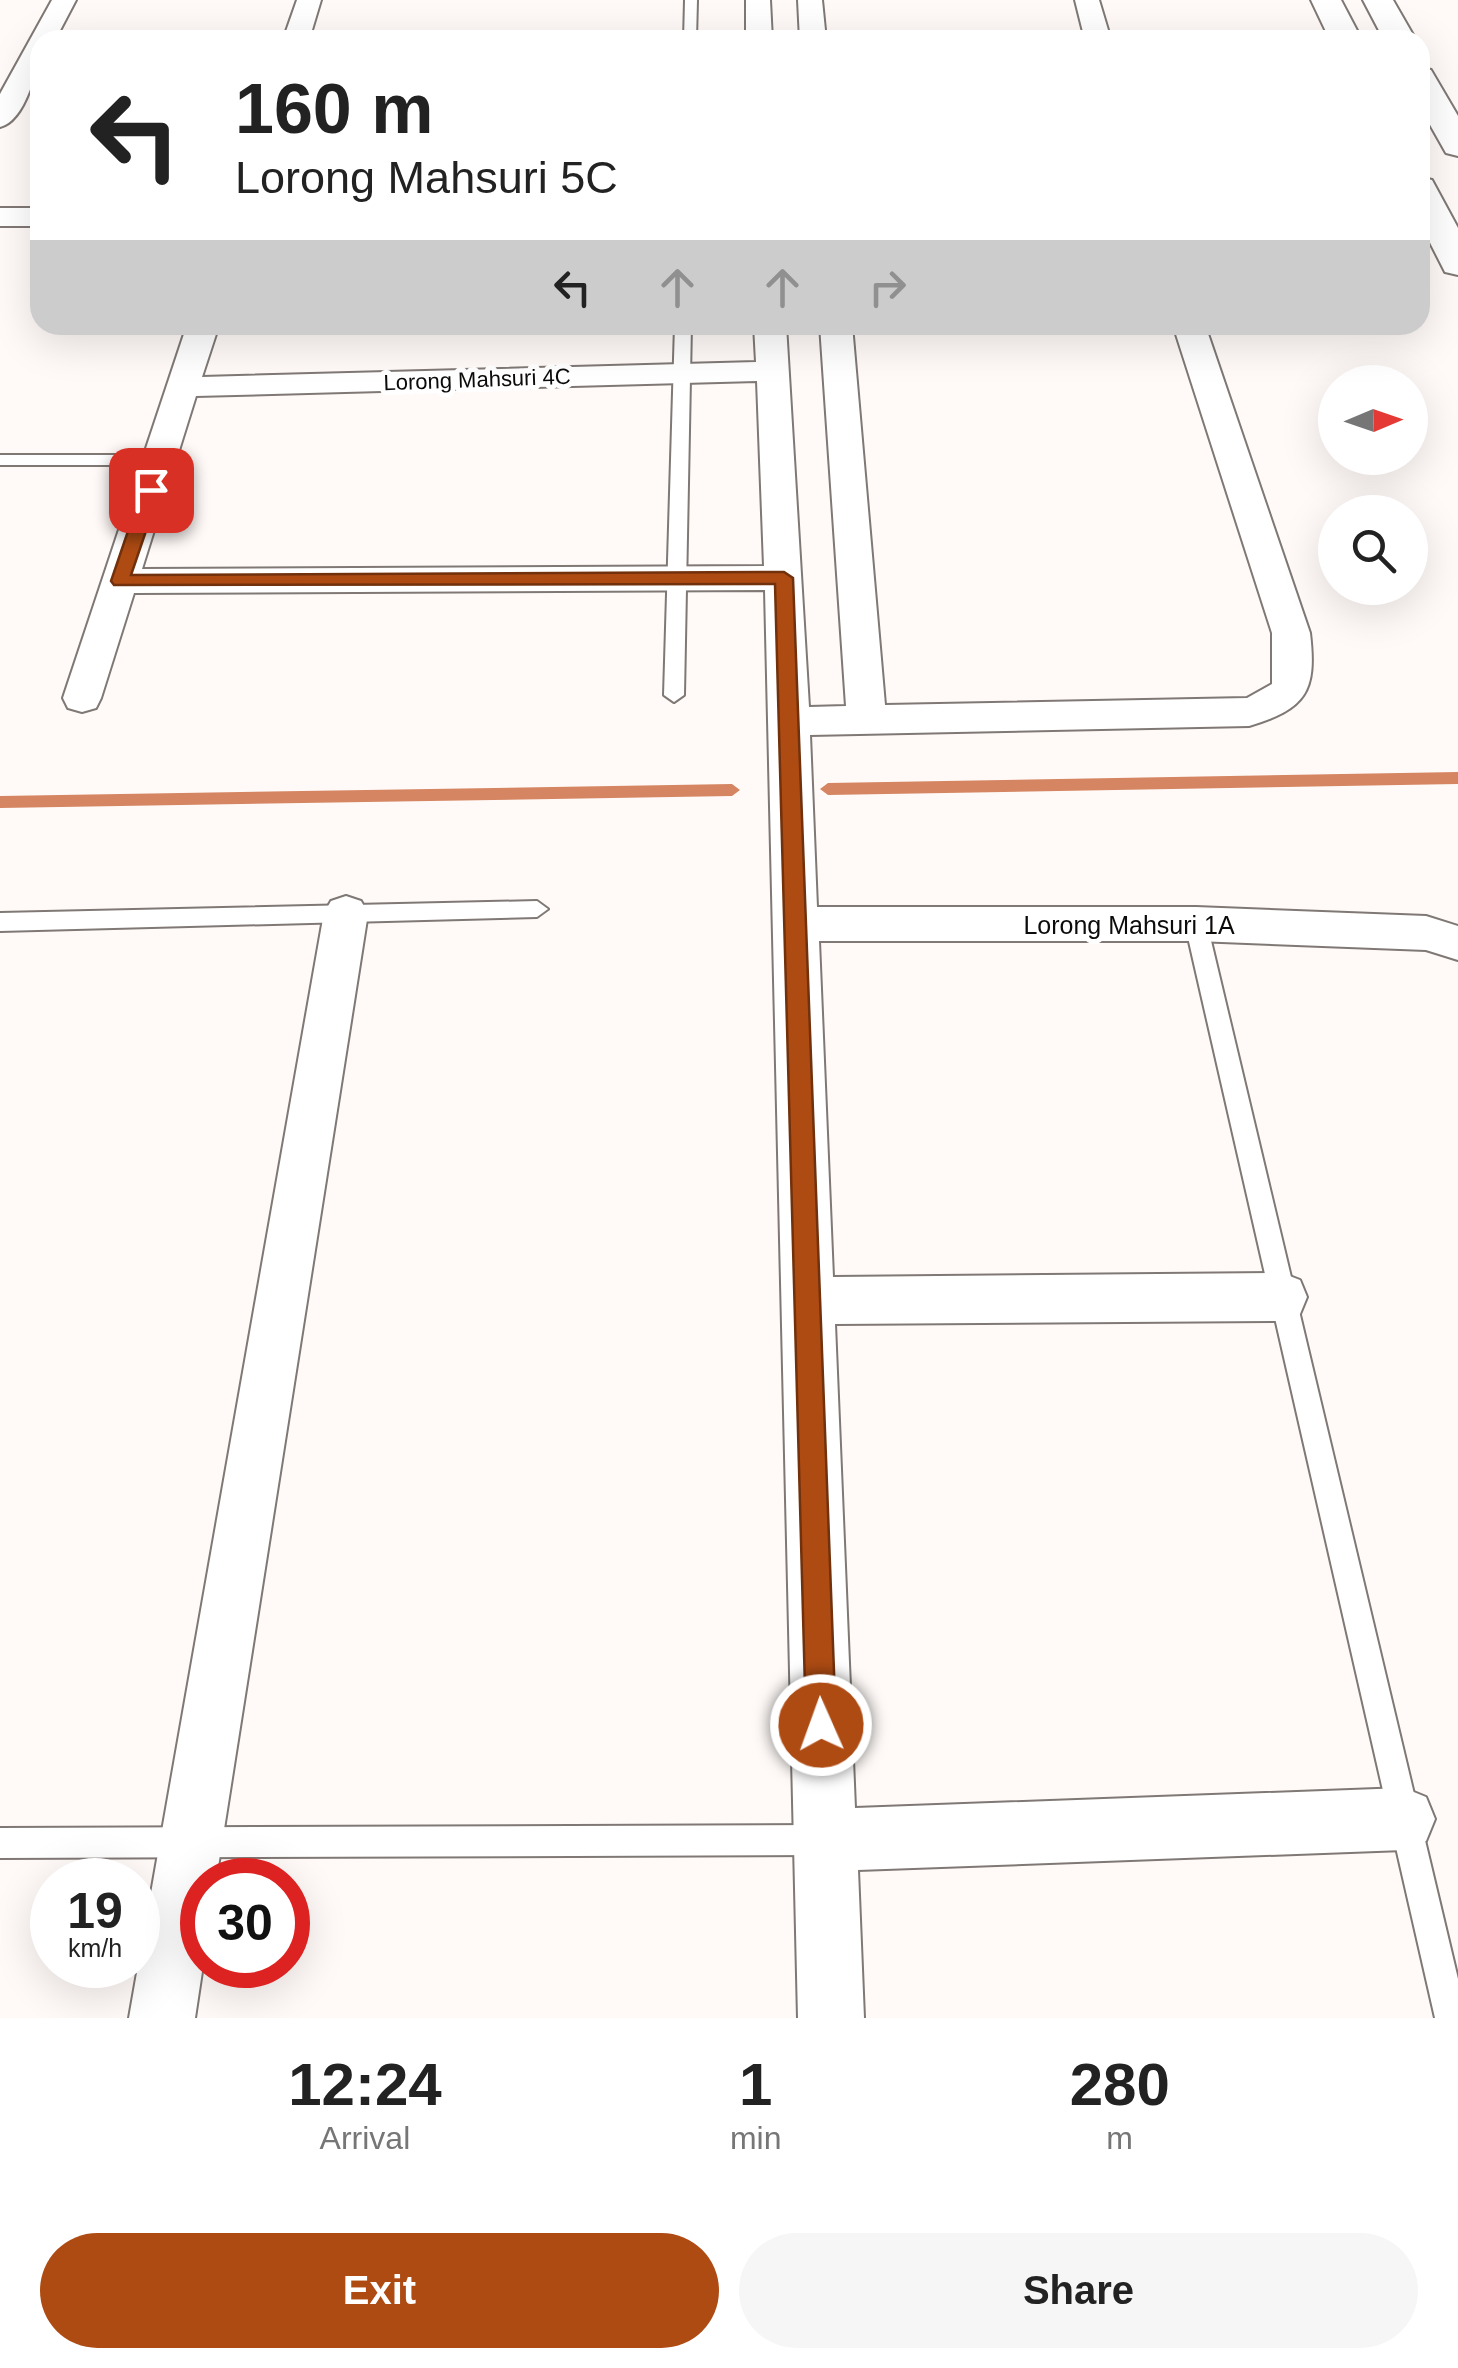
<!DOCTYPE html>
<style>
body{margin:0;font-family:Helvetica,sans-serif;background:#f6f6f6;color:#222;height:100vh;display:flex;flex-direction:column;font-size:38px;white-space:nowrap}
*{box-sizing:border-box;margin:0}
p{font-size:32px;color:#767676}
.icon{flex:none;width:55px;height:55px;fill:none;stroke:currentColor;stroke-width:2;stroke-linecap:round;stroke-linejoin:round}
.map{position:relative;height:2018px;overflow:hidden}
.side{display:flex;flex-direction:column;background:#fff;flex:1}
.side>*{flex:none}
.guide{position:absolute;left:30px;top:30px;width:1400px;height:305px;border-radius:30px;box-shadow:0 10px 40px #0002;background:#fff;color:#222;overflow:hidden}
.needle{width:65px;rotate:88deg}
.controls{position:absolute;left:1318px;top:365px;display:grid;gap:20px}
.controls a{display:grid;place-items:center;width:110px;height:110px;border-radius:50%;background:#fff;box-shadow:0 10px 40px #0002;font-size:50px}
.speed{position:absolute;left:30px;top:1858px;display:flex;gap:20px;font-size:50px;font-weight:700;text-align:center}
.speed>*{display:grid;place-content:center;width:130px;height:130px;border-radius:50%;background:#fff;box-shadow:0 10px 40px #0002;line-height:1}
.speed small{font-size:25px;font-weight:400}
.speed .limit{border:15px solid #d22;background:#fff;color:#111}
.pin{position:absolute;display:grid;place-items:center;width:85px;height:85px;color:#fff;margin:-42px;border-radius:20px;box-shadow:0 5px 15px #0006}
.me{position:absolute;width:110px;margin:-55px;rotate:358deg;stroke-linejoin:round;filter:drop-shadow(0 0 8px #0008)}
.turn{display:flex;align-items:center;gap:35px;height:210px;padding:0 40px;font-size:45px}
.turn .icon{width:130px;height:130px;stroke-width:2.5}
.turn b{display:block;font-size:70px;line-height:85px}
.lanes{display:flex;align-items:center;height:95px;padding:0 40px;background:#0003;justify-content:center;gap:50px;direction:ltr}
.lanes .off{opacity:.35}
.eta{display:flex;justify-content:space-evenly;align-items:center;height:170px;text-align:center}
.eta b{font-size:60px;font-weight:700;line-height:70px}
.cta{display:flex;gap:20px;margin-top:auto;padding:20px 40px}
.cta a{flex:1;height:115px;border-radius:60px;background:#ae4b13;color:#fff;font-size:40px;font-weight:700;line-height:115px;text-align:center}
.cta a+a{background:#f6f6f6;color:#222}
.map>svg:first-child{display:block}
</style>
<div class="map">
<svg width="1458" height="2018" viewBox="0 0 1458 2018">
<rect width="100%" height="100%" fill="#fffaf8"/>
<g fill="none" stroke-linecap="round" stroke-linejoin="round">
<path fill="#d58561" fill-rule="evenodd" d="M1458 772V784L828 795 820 789 828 783Z
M732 784 740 790 732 796 0 808V796Z"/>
<defs>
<path id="lane" d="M685 0H697L696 40H684Z
M675 325H691L684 695 674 702 664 695Z
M0 455H161L169 460 161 465H0Z
M537 901 548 909 537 917 0 931V913Z
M1196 915 1207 924 1458 1979V2018H1435L1185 924Z
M821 1825 832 1829 836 1840 832 1851 821 1855 0 1858V1828Z"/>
<path id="street" d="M52 0H76L55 40H40C40 64 26 121 0 127V94Z
M297 0H321L309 40H283Z
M746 0H770L772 40H746Z
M798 0H822L826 40H800Z
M1075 0H1099L1111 40H1085Z
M0 208H40V226H0Z
M187 325H219L202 377 756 362 754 325H786L809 707 846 706 820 325H852L885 705 1247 698 1272 684V633L1173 325H1205L1310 633C1317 692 1306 709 1249 726L810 735 817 907H1196L1426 916 1458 926V960L1426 950 1196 941H819L833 1277 1282 1273 1300 1280 1307 1297 1300 1314 1282 1321 835 1324 855 1808 1404 1788 1426 1797 1435 1819 1426 1841 1404 1850 858 1870 864 2018H798L765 590 134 593 101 698 96 708 82 712 68 708 63 698ZM757 381 764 566 142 569 196 396Z
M346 896 361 901 368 913 216 1880H202L203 1965 195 2018H129L324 913 331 901Z"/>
<path id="secondary" d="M1311 0H1341L1362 40H1330Z
M1363 0H1393L1416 40H1384Z
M1420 67 1431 70 1458 116V156L1446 153 1420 107Z
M1420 177 1432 180 1458 228V275L1445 272 1420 223Z"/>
</defs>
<use href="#lane" stroke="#7f7875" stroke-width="4"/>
<use href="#street" stroke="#7f7875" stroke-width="4"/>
<use href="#secondary" stroke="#7f7875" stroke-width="4"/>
<use href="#lane" fill="#fff" fill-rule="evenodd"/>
<use href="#street" fill="#fff" fill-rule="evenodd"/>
<use href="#secondary" fill="#fff" fill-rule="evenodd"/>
</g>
<path fill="#ae4b13" stroke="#71310c" stroke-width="2.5" d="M151 485 160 490 131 575 784 572 793 578 836 1725 832 1735 821 1740 810 1735 806 1725 775 584 114 585 111 581 142 490Z"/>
<g text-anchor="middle" stroke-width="10" stroke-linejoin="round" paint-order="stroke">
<g font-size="22" fill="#0d0b0a" stroke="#fff">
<text transform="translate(477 379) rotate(-2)" y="8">Lorong Mahsuri 4C</text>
</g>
<g font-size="25" fill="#0d0b0a" stroke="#fff">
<text x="1129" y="934">Lorong Mahsuri 1A</text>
</g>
</g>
</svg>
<div class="controls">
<a><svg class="needle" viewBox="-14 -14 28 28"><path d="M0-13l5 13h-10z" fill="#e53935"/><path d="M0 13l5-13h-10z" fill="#767676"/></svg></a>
<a><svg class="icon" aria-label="search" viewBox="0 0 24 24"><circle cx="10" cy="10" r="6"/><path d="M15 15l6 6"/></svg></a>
</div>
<div class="speed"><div>19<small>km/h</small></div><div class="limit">30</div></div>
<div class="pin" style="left:151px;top:490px;background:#d93025"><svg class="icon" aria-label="arrive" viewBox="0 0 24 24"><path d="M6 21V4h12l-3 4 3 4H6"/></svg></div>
<svg class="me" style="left:821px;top:1725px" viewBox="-20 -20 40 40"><circle r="17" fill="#ae4b13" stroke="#fff" stroke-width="3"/><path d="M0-11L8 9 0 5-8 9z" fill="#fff"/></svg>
<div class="guide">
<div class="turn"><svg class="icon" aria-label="left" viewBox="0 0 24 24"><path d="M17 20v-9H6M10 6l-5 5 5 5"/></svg><div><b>160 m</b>Lorong Mahsuri 5C</div></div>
<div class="lanes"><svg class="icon" aria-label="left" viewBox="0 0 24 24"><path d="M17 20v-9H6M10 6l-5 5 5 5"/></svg><svg class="icon off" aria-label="ahead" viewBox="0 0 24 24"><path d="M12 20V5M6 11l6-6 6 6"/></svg><svg class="icon off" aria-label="ahead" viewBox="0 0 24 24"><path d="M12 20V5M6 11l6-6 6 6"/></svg><svg class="icon off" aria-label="right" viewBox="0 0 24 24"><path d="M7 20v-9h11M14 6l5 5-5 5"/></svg></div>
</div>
</div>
<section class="side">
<div class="eta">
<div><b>12:24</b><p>Arrival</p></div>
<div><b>1</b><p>min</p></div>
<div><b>280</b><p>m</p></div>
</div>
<div class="cta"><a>Exit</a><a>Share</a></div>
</section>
